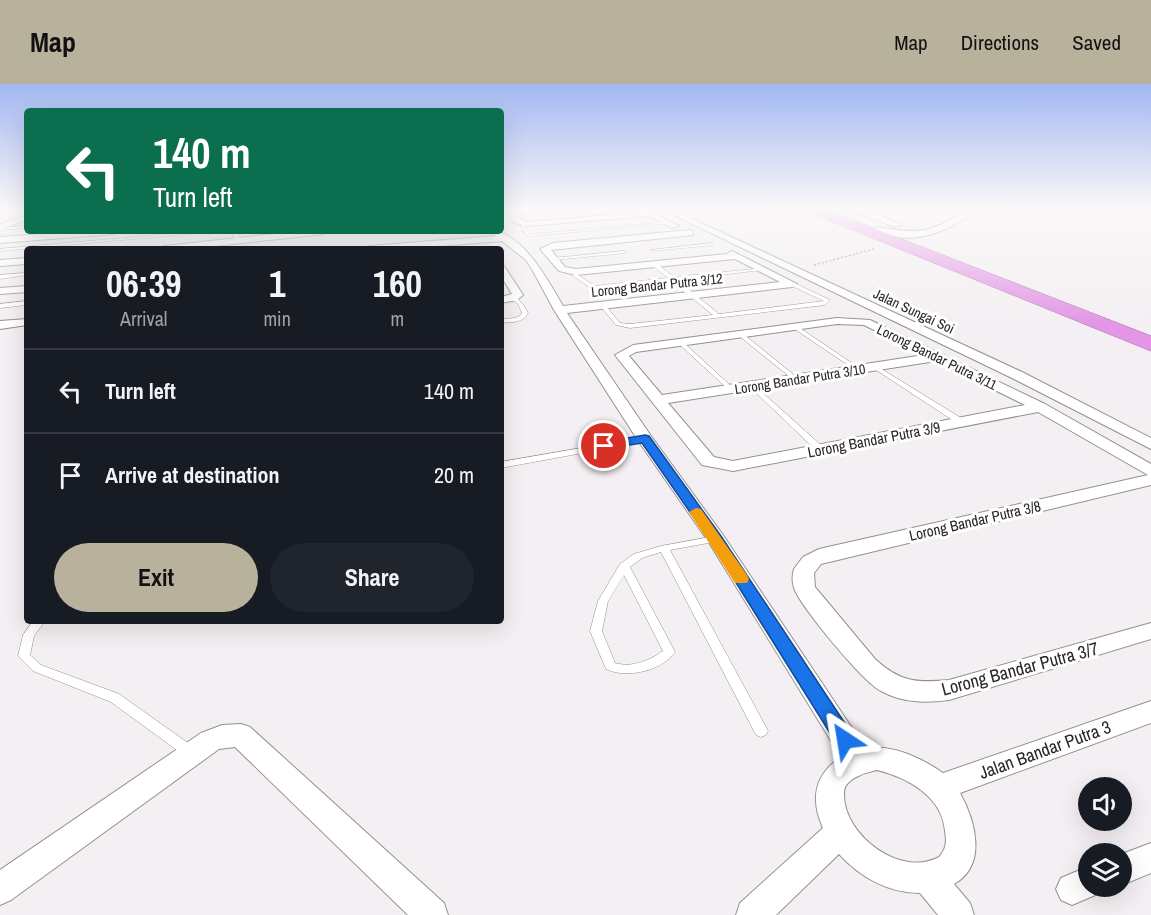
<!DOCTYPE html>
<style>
body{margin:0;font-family:"Archivo Narrow",sans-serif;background:#20242c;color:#f1f3f6;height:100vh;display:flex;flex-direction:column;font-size:22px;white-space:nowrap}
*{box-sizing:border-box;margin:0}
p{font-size:20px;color:#9ea1a6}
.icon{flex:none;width:33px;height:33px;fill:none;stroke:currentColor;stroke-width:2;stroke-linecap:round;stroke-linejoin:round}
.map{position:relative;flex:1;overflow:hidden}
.drawer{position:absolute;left:24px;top:162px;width:480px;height:378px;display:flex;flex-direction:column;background:#171b24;border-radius:6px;box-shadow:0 6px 24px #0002}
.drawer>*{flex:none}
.banner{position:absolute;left:24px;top:24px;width:480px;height:126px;border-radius:6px;box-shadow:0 6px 24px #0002;background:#0b6e4f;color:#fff;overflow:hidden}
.buttons{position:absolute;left:1078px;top:693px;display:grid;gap:12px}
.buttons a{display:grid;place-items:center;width:54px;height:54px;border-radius:50%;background:#171b24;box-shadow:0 6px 24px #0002;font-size:30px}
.pin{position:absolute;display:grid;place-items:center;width:51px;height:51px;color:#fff;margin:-26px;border:3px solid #fff;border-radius:50%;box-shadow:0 2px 6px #0007}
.me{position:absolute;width:66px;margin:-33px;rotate:327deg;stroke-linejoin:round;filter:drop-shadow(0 0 4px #0008)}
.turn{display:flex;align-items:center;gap:21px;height:126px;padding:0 30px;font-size:27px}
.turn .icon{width:78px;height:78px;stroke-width:2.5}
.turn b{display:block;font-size:42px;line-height:51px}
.eta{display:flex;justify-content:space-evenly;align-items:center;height:102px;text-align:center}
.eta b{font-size:36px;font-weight:700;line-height:42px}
.action{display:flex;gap:12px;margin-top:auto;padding:12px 30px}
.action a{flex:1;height:69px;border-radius:36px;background:#b8b29d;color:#111;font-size:24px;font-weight:700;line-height:69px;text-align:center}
.action a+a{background:#20242c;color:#f1f3f6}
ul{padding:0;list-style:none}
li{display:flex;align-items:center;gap:18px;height:84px;padding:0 30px;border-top:2px solid #363941}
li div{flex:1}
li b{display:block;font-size:22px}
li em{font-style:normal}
header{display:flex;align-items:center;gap:36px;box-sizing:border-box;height:84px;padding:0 30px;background:#b8b29d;color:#111}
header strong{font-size:28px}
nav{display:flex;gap:33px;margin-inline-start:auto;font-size:21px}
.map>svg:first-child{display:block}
</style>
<header>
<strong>Map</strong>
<nav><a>Map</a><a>Directions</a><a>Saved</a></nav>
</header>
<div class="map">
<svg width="1151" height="831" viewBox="0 0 1151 831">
<rect width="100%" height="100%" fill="#f4eff2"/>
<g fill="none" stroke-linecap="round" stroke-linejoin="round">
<defs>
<path id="lane" d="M592 124H607L512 132 510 131Z
M520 138H522L530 149 532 150 670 138 672 139 532 152 526 151Z
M27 142V144L0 146V144Z
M204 147H221L0 167V165Z
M232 147H236L241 159H237Z
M711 159 713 161 654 167 652 166Z
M624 167 626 169 554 176 552 175 554 174Z
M653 180H657L674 193 764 184V186H762L677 196 719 230 824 217 790 201 789 200 792 198 830 216 825 221 630 244 616 241 601 223V221H605L620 239 630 240 713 231 671 197 594 206 573 192 574 187H578V191L595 202 668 194 653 182Z
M27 189V191L0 195V191Z
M511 213C520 213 524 222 528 229 524 239 511 238 501 239V235C508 234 518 236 522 229L518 220 511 215Z
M27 217V221L0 224V220Z
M793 242H797L862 286 859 288 857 287 793 244Z
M738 249H742L799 295V297H795L738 251Z
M679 258H683L733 304V306H729L679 260Z
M875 281 966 337 967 339 963 341H960L873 284 872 283Z
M752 300 754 301 824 364 825 366 824 368H818L750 303 749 302Z
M645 353 649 355 648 357 501 384V378Z
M716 452 721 455 719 457 670 466 766 643 768 647 766 651 761 653 756 651 661 468 642 474 630 483 675 568C662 587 626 595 606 585L590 547 598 517 620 480 634 470 661 462ZM624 491 663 567C649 577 631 584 615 579L602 547 608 517Z
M33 537H45L34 552 30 571 41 581 119 610 195 664 197 668 195 672 190 674 185 672 111 618 33 587 18 572 23 551Z"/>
<path id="street" d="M503 124H511L521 135 528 138 641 128 634 124H644L679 142 672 144 649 132 527 142 515 139Z
M659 124H669L1022 288 1151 354V365L1012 294Z
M859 124H868L866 126 902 141 895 143 857 129Z
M968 124H977C952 148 907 165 875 145L879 143C919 151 935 148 968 124Z
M1132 124 1151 125V129L1133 126Z
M27 131V136L0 145V140Z
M690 146 693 147V151L551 166 565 183 576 185 727 170 732 167 797 200 792 203 567 229 651 352 723 451 866 665C891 659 923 675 943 689L1151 617V639L960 709C975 736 988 781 954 800L970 819 974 831H938L920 809C888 809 860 793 839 770L776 831H736L740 819 823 744C810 715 814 691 841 673L708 457 637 355 554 226 533 187 526 176 502 157 402 165H364L369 162 496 152 491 147C522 147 549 198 563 222L780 198 735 175 576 191 559 187 540 165 553 159ZM877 686C908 694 942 712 945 747 947 758 946 765 939 773 901 794 845 752 844 712 844 707 844 703 848 699 856 691 866 689 877 686Z
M82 147H119L115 150 0 159V153Z
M301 147H328L324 150 188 165H159L164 162Z
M27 174V180L0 182V176Z
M501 181 504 182 523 211 517 216 501 219V213L512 210 501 192Z
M27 202V208L0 210V204Z
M837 234 870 236 1045 320 1151 380V401L821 480 814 489 815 503 875 575C900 598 916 599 949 596L1151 539V555L949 616C925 619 903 619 881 607 863 598 800 522 794 504 792 497 792 491 794 485L803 473 819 465 1148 391 1038 328 733 387 702 381 615 271 633 261ZM837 240 864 241 924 271 662 311 629 272 636 268ZM936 277 1025 321 733 377 714 373 668 319Z
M27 235V241L0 245V237Z
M241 640 250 643 444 819 448 831H408L235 663 219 665 11 816 0 821V786L201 649 222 641Z
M1151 759V789L1122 801V770Z
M1089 782V802H1103L1100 809 1072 821 1061 816 1056 805 1061 794Z"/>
<path id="highway" d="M804 124H822L1151 252V267L806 127Z"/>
</defs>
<use href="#lane" stroke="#949092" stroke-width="1"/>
<use href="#street" stroke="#949092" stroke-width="2"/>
<use href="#highway" stroke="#a16fa2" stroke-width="1"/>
<path stroke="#9d999b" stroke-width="1.5" stroke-dasharray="2 2" stroke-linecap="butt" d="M814 181 874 165"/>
<use href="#lane" fill="#fff" fill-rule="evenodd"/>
<use href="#street" fill="#fff" fill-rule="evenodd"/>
<use href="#highway" fill="#e296e5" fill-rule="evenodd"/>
</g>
<linearGradient id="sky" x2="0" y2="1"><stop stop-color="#a2b8f1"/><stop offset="0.52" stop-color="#faf8f9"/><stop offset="1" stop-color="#faf8f9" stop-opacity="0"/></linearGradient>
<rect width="1151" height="240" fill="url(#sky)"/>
<path fill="#1a73e8" stroke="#114b97" stroke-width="1.5" d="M645 351 649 352 721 452 852 650 855 656 852 662 845 665 838 662 710 457 642 359 604 365 598 362 604 358Z"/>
<path fill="#f59e0b" d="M696 424 701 425 747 491 749 495 747 499H735L689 428Z"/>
<g text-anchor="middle" stroke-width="6" stroke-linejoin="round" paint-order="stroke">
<g font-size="14" fill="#282627" stroke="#fffefe">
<text transform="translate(657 201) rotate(-6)" y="5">Lorong Bandar Putra 3/12</text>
<text transform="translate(914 227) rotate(25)" y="5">Jalan Sungai Soi</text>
<text transform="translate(937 273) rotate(26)" y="5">Lorong Bandar Putra 3/11</text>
<text transform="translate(800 295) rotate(-9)" y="5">Lorong Bandar Putra 3/10</text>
</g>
<g font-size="15" fill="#282627" stroke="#fffefe">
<text transform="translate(874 356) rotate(-11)" y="5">Lorong Bandar Putra 3/9</text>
<text transform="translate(975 437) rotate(-13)" y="5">Lorong Bandar Putra 3/8</text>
</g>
<g font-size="18" fill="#282627" stroke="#fffefe">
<text transform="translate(1020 585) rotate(-15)" y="6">Lorong Bandar Putra 3/7</text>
<text transform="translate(1045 666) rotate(-20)" y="6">Jalan Bandar Putra 3</text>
</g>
</g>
</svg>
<div class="buttons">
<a><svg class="icon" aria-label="sound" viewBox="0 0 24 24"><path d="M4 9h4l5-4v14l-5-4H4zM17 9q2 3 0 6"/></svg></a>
<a><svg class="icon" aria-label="layers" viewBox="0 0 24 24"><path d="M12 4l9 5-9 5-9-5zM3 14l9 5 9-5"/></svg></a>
</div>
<div class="pin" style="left:604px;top:362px;background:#d93025"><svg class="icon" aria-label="arrive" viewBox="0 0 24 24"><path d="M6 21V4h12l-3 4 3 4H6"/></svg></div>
<svg class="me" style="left:845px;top:656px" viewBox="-20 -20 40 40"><path d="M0-17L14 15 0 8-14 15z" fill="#1a73e8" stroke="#fff" stroke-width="4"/></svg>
<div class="banner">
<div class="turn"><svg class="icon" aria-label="left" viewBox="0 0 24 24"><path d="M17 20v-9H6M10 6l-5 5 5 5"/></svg><div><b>140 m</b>Turn left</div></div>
</div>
<section class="drawer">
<div class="eta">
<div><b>06:39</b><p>Arrival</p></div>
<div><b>1</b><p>min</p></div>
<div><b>160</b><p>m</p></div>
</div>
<ul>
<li><svg class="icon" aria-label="left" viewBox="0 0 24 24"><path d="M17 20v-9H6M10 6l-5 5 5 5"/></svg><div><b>Turn left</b></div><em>140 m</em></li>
<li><svg class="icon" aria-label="arrive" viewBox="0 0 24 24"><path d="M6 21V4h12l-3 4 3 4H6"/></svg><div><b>Arrive at destination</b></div><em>20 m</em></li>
</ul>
<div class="action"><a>Exit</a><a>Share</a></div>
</section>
</div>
